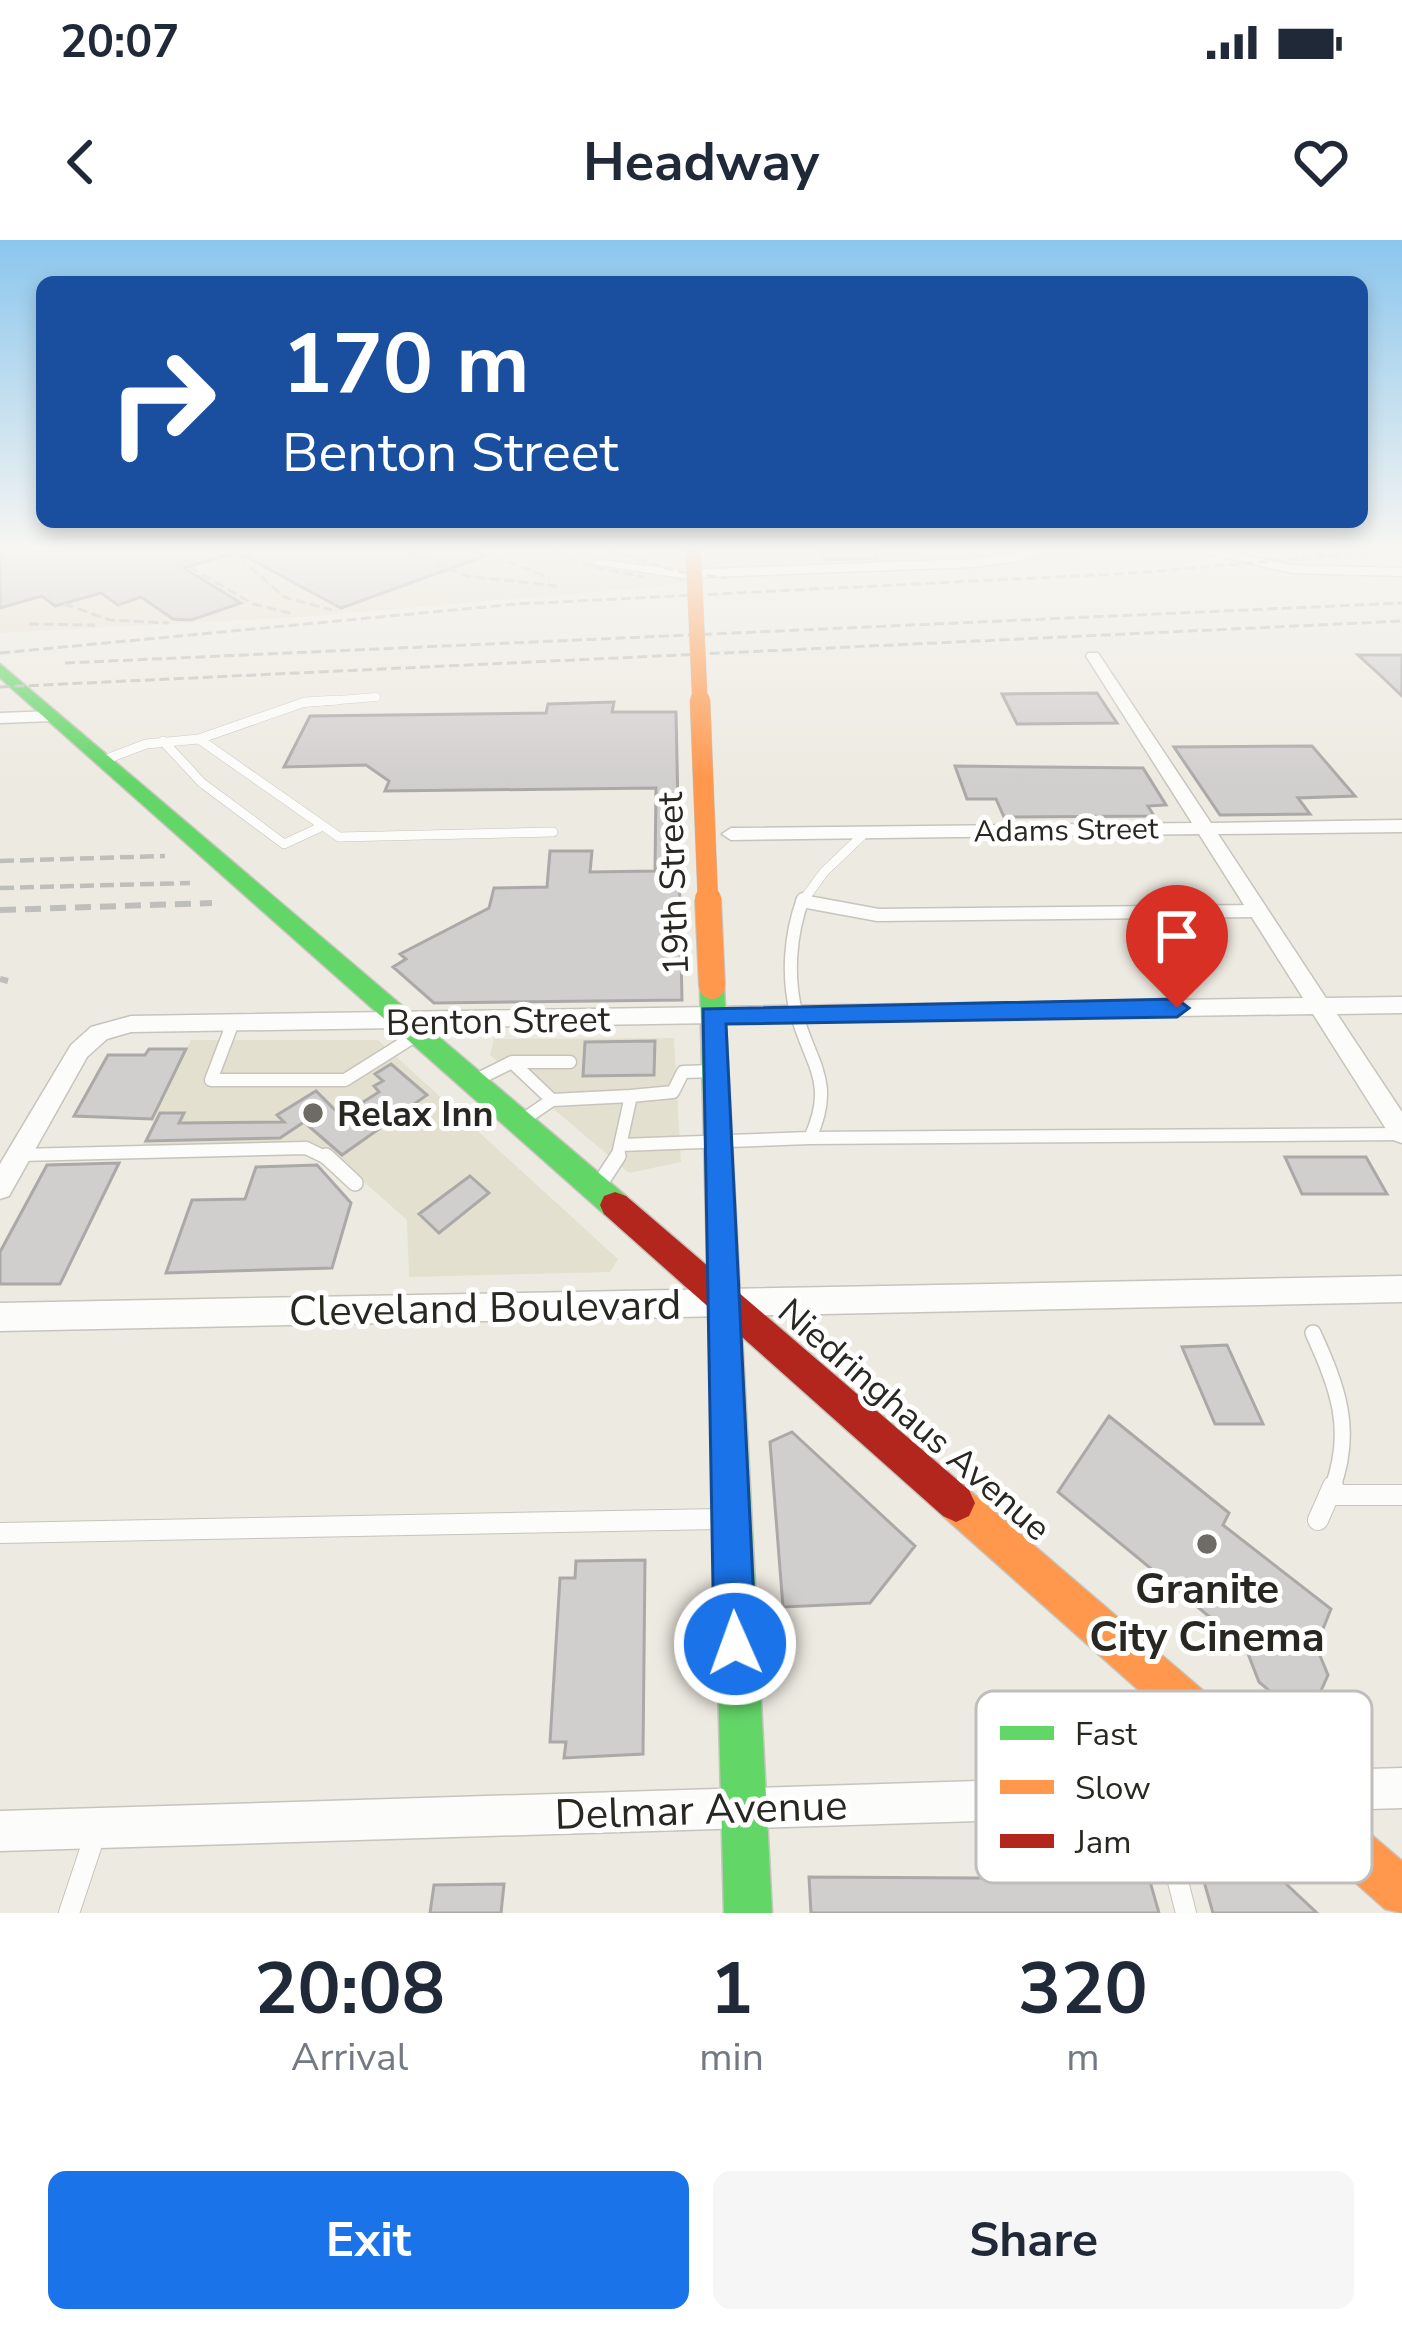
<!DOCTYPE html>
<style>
body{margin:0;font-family:"Nunito Sans",sans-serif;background:#f6f6f7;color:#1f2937;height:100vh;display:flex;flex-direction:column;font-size:45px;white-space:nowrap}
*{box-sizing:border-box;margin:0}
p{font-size:39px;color:#747a83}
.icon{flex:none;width:66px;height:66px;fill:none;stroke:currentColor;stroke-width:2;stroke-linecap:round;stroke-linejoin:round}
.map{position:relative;height:1673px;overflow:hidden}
.details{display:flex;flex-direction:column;background:#fff;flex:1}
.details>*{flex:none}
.top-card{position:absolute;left:36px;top:36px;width:1332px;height:252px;border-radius:18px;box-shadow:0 6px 18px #0003;background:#1a4fa0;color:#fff;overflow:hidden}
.pin{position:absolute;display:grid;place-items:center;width:102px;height:102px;color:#fff;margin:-123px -51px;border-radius:50% 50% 50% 0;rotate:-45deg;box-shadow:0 0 12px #0007}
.pin .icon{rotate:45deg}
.me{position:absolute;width:132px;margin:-66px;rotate:358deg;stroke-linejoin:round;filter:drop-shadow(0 0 9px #0008)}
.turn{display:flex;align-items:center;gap:42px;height:252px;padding:0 48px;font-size:54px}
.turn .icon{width:156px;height:156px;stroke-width:2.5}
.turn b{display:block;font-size:84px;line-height:102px}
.eta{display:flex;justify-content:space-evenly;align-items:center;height:204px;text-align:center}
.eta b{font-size:72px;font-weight:700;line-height:84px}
.button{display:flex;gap:24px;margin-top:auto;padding:24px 48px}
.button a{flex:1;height:138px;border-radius:18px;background:#1a73e8;color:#fff;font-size:48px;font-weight:700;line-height:138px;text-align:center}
.button a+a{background:#f6f6f7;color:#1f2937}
.status{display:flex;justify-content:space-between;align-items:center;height:84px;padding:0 60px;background:#fff;direction:ltr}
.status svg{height:33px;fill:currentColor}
header{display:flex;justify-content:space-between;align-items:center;height:156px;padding:0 48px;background:#fff;font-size:54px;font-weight:700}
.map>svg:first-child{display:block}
</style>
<div class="status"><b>20:07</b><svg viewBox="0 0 49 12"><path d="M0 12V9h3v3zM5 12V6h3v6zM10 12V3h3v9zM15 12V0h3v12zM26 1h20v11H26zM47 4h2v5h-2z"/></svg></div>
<header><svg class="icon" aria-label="back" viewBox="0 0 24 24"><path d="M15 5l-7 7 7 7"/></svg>Headway<svg class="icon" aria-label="heart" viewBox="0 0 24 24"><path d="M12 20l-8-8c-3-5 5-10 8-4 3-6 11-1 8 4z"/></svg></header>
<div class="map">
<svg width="1402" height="1673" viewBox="0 0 1402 1673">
<rect width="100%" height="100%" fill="#edeae1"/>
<path fill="#e4e0d0" d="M0 306H687V344L300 377 0 393Z
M704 306H1098L1069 323 707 337Z
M674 798 681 922 629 933 490 815 494 799Z
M191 800H378L618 1019 610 1032 409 1037 407 980 338 919 314 907 140 910Z"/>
<path fill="#d1cece" stroke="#aba9a7" stroke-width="3" d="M0 306H463L485 316 341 368 237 312 184 328 241 363 191 380 173 379 141 357 118 365 101 353 55 366 42 356 0 368Z
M817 306H877V318L825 320Z
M1358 415H1402V456L1380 435Z
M1097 453 1117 483 1017 484 1002 454Z
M614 462 612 472H676L682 760 434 763 393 727 406 719 400 714 489 668 494 648 547 647 550 611H592L590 632 655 631 656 548 385 551 389 541 366 525 284 527 310 476 546 473 548 464Z
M1312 506 1355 556 1298 558 1310 574 1220 575 1174 507Z
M955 526 1143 528 1166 565 1148 566 1154 576 1004 577 996 559H967Z
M655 801 654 835 583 836 585 802Z
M149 809H186L152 879 74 876 108 815H145Z
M391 824 427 855 342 915 304 882 280 898 146 901 160 873H184L179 883 284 882 277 875 316 851 341 876 379 852 374 846 383 841 375 834Z
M1285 917H1366L1387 954H1302Z
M119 923 60 1044H0V1012L47 925Z
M317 925 351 963 332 1028 166 1033 192 960 245 959 256 927Z
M470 936 489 953 439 993 419 974Z
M1227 1105 1263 1184H1215L1182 1107Z
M1109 1176 1229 1273 1223 1285 1331 1369 1316 1406 1328 1435 1307 1482 1259 1442 1245 1406 1058 1252Z
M792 1192 915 1306 870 1363 783 1367 770 1202Z
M645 1320 643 1514 564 1518 566 1502H550L560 1338H575L576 1321Z
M1256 1627 1284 1642 1317 1673H1213L1201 1631Z
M1147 1631 1159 1673H811L809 1637 978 1638Z
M504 1644 501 1673H430L434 1645Z"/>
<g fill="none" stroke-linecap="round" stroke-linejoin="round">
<defs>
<path id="lane-far4" d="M1220 317 1235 306
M303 463 376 457"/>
<path id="lane-far3" d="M199 499 339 597 553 592
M163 501 202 543 284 604 323 586
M104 520 146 504 199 499 305 462 338 460
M802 661 808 662
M802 662 824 632 866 592"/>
<path id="lane-far2" d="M803 659C790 694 787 736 796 772 810 825 836 841 810 898
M802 661 878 675 1257 671
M232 785 211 840H345L415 796
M512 822 552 860
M474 841 512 822H570
M524 879 552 860 631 856
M620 905 810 898 1402 894
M19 915 306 908 329 919
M617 919 631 856 673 852 683 832 714 831"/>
<path id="lane-far1" d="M326 916 355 943
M597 948 618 916
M1313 1093C1338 1148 1354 1190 1332 1249"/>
<path id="lane" d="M1331 1255H1402
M1318 1280 1333 1246
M0 1293 719 1279
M1158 1563 1186 1673
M69 1673 95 1595"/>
<path id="street" d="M1039 306H1057L1016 322 972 327 682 338 592 324 598 320 682 330 972 319 1014 314Z
M1175 306H1199L1292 325 1402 328V336L1292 333Z
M1088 413H1098L1211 583 1402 580V592L1218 594 1326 758 1402 757V773L1337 774 1402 872V903L1393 900 1313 774 131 792 107 799 87 817 9 956 0 959V924L71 805 91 787 131 776 1303 758 1199 594 731 600 722 594 731 588 1192 583 1086 416Z
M0 473 53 471 61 476 53 481 0 483Z
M1402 1036V1062L0 1091V1063Z
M1402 1528V1568L0 1611V1571Z"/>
<path id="fast" d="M0 424 626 956 630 965 626 974 615 978 604 974 0 438Z
M712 737 724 746 772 1673H724L700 746Z"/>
<path id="slow" d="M956 1244 969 1250 1402 1621V1673L1385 1669 943 1276 937 1263 943 1250Z"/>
<path id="jam" d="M615 952 626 956 969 1250 975 1263 969 1276 956 1282 943 1276 604 974 600 965 604 956Z"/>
</defs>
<use href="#lane-far4" stroke="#c6c4bc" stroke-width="9"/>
<use href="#lane-far3" stroke="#c6c4bc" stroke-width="10"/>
<use href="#lane-far2" stroke="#c6c4bc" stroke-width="15"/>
<use href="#lane-far1" stroke="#c6c4bc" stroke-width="18"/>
<use href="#lane" stroke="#c6c4bc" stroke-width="22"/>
<use href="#street" stroke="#c6c4bc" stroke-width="3"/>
<use href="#fast" stroke="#c6c4bc" stroke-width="3"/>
<use href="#slow" stroke="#c6c4bc" stroke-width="3"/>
<use href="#jam" stroke="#c6c4bc" stroke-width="3"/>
<use href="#lane-far4" stroke="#fcfcfa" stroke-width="8"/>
<use href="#lane-far3" stroke="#fcfcfa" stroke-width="9"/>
<use href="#lane-far2" stroke="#fcfcfa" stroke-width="12"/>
<use href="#lane-far1" stroke="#fcfcfa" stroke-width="15"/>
<use href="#lane" stroke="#fcfcfa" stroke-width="20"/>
<use href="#street" fill="#fcfcfa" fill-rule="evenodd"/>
<use href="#fast" fill="#63d668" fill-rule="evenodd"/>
<use href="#slow" fill="#ff974d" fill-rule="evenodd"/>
<use href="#jam" fill="#b3261e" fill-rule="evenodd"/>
<path stroke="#bebebb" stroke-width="3" stroke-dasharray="10 4.5" stroke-linecap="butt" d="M541 306 594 327 644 337
M595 306 675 331 726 338
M408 311 466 336 557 346
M494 316 550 338
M239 317 284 357 332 370
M190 327 253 364 293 374
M64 364 110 380 169 383
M29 384 95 385
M0 413 517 364 1134 333 1402 310
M65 423 1402 363
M0 447 1402 381"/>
<path stroke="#bebebb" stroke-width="4.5" stroke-dasharray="14 6" stroke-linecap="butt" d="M0 621 165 616
M0 648 190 643"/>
<path stroke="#bebebb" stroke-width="6" stroke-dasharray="16 9" stroke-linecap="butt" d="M0 670 212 663
M0 739 8 741"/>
<defs>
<path id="slow-bridge-far2" d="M693 306 700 463"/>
<path id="slow-bridge-far1" d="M700 460 708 662"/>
<path id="slow-bridge" d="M708 659 712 746"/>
</defs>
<use href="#slow-bridge-far2" stroke="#c6c4bc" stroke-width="16" stroke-linecap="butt"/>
<use href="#slow-bridge-far1" stroke="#c6c4bc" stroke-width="21" stroke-linecap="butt"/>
<use href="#slow-bridge" stroke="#c6c4bc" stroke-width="28" stroke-linecap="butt"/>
<use href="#slow-bridge-far2" stroke="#ff974d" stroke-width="15"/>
<use href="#slow-bridge-far1" stroke="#ff974d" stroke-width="20"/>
<use href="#slow-bridge" stroke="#ff974d" stroke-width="26"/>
</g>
<linearGradient id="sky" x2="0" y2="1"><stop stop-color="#8bc6ed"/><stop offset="0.57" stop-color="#f7f6f2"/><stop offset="1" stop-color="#f7f6f2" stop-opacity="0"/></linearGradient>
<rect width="1402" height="540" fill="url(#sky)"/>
<path fill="#1a73e8" stroke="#114b97" stroke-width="3" d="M1177 759 1189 768 1177 777 726 784 756 1404 750 1418 735 1425 721 1418 714 1404 703 769Z"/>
<g fill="#6e6b64" stroke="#fff" stroke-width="4.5">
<circle cx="313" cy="873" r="12"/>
<circle cx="1207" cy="1304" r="12"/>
</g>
<g text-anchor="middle" stroke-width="10" stroke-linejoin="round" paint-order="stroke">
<g font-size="30" fill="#292721" stroke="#fff">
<text transform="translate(1066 590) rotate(-1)" y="10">Adams Street</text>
</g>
<g font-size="36" fill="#292721" stroke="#fff">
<text transform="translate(672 644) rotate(-92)" y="13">19th Street</text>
<text transform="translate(498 780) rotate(-1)" y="13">Benton Street</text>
<text transform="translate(915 1179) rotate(41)" y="13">Niedringhaus Avenue</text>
</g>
<g font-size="36" font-weight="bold" fill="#292721" stroke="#fff" text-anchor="start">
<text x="337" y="886">Relax Inn</text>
</g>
<g font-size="42" fill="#292721" stroke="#fff">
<text transform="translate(485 1067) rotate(-1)" y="15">Cleveland Boulevard</text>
<text transform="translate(701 1569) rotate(-2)" y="15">Delmar Avenue</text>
</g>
<g font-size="42" font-weight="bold" fill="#292721" stroke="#fff">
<text x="1207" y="1363">Granite<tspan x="1207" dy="48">City Cinema</tspan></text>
</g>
</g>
<rect x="976" y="1451" width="396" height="192" rx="18" fill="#fff" stroke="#bfbebc" stroke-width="3"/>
<rect x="1000" y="1486" width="54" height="14" fill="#63d668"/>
<rect x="1000" y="1540" width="54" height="14" fill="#ff974d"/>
<rect x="1000" y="1594" width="54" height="14" fill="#b3261e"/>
<g font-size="33" fill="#292721">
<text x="1075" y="1505">Fast</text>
<text x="1075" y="1559">Slow</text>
<text x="1075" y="1613">Jam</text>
</g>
</svg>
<div class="pin" style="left:1177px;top:768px;background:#d93025"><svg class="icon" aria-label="arrive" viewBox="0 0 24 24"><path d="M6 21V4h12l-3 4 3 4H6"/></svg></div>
<svg class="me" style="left:735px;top:1404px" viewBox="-20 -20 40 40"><circle r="17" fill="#1a73e8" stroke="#fff" stroke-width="3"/><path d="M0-11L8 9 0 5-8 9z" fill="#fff"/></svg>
<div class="top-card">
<div class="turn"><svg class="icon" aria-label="right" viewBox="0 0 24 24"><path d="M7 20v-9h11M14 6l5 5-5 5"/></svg><div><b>170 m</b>Benton Street</div></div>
</div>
</div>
<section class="details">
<div class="eta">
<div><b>20:08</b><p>Arrival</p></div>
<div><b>1</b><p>min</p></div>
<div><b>320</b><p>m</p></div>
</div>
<div class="button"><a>Exit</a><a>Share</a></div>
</section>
